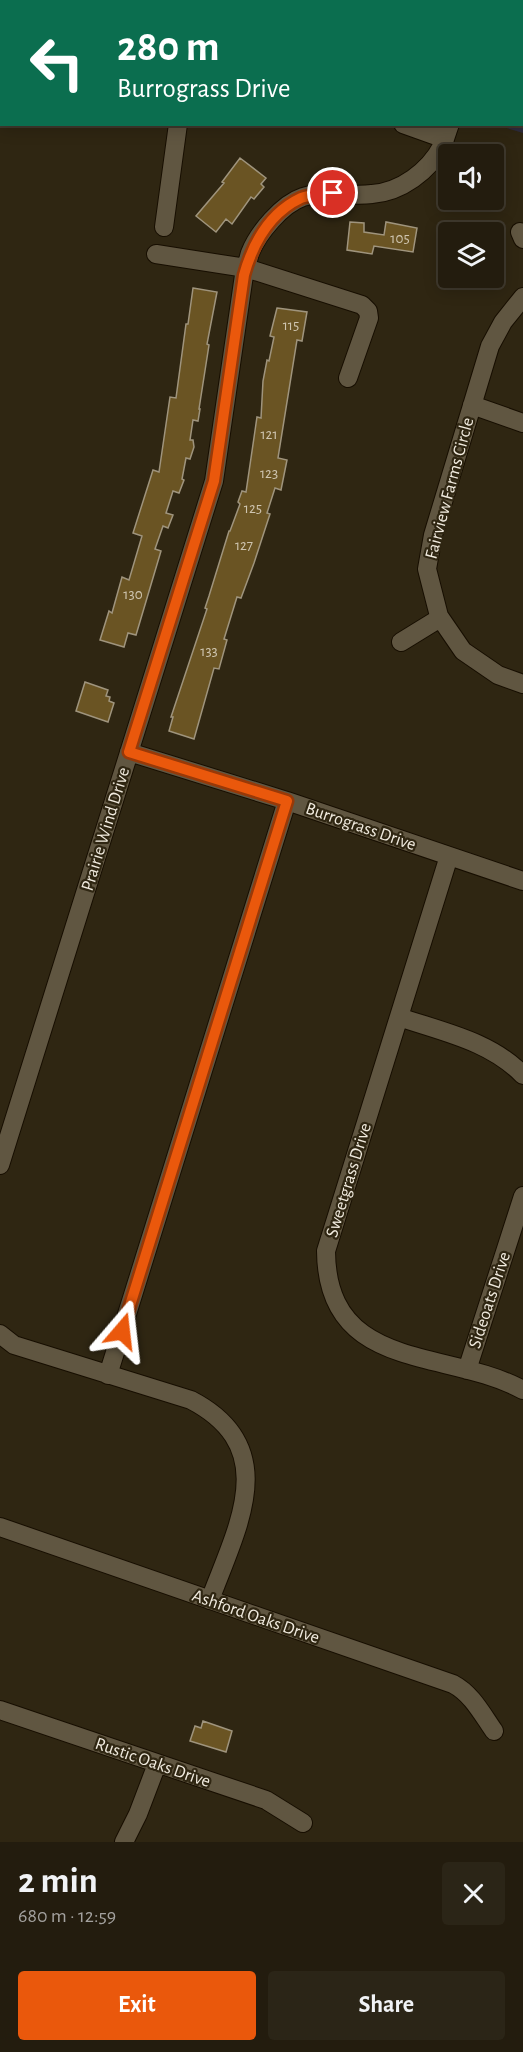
<!DOCTYPE html>
<meta charset="utf-8">
<style>
body{margin:0;font-family:"Alegreya Sans",sans-serif;background:#2b2517;color:#f1f3f6;height:100vh;display:flex;flex-direction:column;font-size:22px;white-space:nowrap}
*{box-sizing:border-box;margin:0}
p{font-size:20px;color:#a3a19e}
.icon{flex:none;width:33px;height:33px;fill:none;stroke:currentColor;stroke-width:2;stroke-linecap:round;stroke-linejoin:round}
.map{position:relative;height:1842px;overflow:hidden}
.panel{display:flex;flex-direction:column;background:#231c0e;flex:1}
.panel>*{flex:none}
.hud{position:absolute;left:0px;top:0px;width:524px;height:126px;box-shadow:0 3px 15px #0003,0 0 0 2px #403a2e;background:#0b6e4f;color:#fff;overflow:hidden}
.tools{position:absolute;left:438px;top:144px;display:grid;gap:12px}
.tools a{display:grid;place-items:center;width:66px;height:66px;border-radius:6px;background:#231c0e;box-shadow:0 3px 15px #0003,0 0 0 2px #403a2e;font-size:30px}
.pin{position:absolute;display:grid;place-items:center;width:51px;height:51px;color:#fff;margin:-26px;border:3px solid #fff;border-radius:50%;box-shadow:0 2px 6px #0007}
.me{position:absolute;width:66px;margin:-33px;rotate:17deg;stroke-linejoin:round;filter:drop-shadow(0 0 4px #0008)}
.turn{display:flex;align-items:center;gap:21px;height:126px;padding:0 18px;font-size:27px}
.turn .icon{width:78px;height:78px;stroke-width:2.5}
.turn b{display:block;font-size:42px;line-height:51px}
.round{display:grid;place-items:center;flex:none;width:63px;height:63px;border-radius:6px;background:#2b2517}
.head{display:flex;align-items:center;justify-content:space-between;height:102px;padding:0 18px}
h1{font-size:36px;font-weight:700;line-height:45px}
.primary-button{display:flex;gap:12px;margin-top:auto;padding:12px 18px}
.primary-button a{flex:1;height:69px;border-radius:6px;background:#ea580c;color:#fff;font-size:24px;font-weight:700;line-height:69px;text-align:center}
.primary-button a+a{background:#2b2517;color:#f1f3f6}
.map>svg:first-child{display:block}
</style>
<div class="map">
<svg width="523" height="1842" viewBox="0 0 523 1842">
<rect width="100%" height="100%" fill="#2f2612"/>
<path fill="#2e2c3c" d="M523 17V133L497 125 522 124Z"/>
<path fill="#6a5423" stroke="#9f947d" stroke-width="1.5" d="M240 158 266 178 261 184 264 187 254 199 251 197 232 224 226 219 216 232 196 216 224 183 222 182Z
M350 222 364 223V232L384 235 386 222 417 228 413 252 374 246 372 254 347 250Z
M193 288 217 292 207 344 209 345 199 409H200L198 421 193 420 190 440H193L194 447 190 459 186 458 182 479 184 480 179 493 173 491 166 513 173 515 168 528 163 526 155 549 161 551 136 635 128 633 124 647 100 640 109 611 112 613 122 577 129 580 142 536 133 533 153 470 159 472 170 397 176 398 186 324H188Z
M277 308 307 312 302 341 297 340 278 458 287 460 281 490 275 488 267 513 270 514 254 563 241 598 237 597 224 639 227 640 219 669 214 668 194 739 169 731 173 717H171L207 609 205 608 209 596 229 531H230L240 504 238 502 242 491 246 492 257 417 261 418 263 381 267 360 269 361 274 337 270 336Z
M85 682 108 690 106 696 110 697 109 701 114 703 108 722 76 711Z
M203 1721 232 1731 226 1752 190 1741 195 1726 201 1728Z"/>
<g fill="none" stroke-linecap="round" stroke-linejoin="round">
<defs>
<path id="minor" d="M470 0 474 2
M195 2V0
M239 2V0
M393 2 394 0
M489 2 490 0
M522 51 523 48
M403 124 445 139
M164 227 178 124
M520 232 523 239
M156 254 246 268 362 305 368 311 369 318 348 378
M523 297 503 322 490 346 433 535 427 569 439 616 463 651 498 675 523 684
M472 405 523 423
M401 642 440 618
M129 752 287 801 523 881
M449 856 326 1251C327 1373 446 1348 523 1390
M399 1017C443 1032 490 1041 523 1075
M0 1165 214 481 244 275C246 268 248 260 250 253 258 233 282 204 303 197 326 190 350 197 372 194 401 192 429 171 442 146 445 140 447 132 450 124
M0 1334 14 1345 191 1400C283 1448 237 1527 210 1600
M467 1370 523 1196
M108 1375 287 801
M0 1527 453 1684C472 1694 482 1714 494 1731
M0 1710 266 1800 303 1823
M124 1842 138 1814 157 1764"/>
</defs>
<use href="#minor" stroke="#170e00" stroke-width="20"/>
<use href="#minor" stroke="#605641" stroke-width="18"/>
</g>
<g fill="none" stroke-linecap="round" stroke-linejoin="round">
<defs>
<path id="route" d="M122 1331 287 801 129 752 214 481 244 275C253 243 269 213 301 198 310 194 323 195 333 193"/>
</defs>
<use href="#route" stroke="#983908" stroke-width="15"/>
<use href="#route" stroke="#ea580c" stroke-width="10"/>
</g>
<g text-anchor="middle" stroke-width="4.5" stroke-linejoin="round" paint-order="stroke">
<g font-size="15" fill="#cfc5b0">
<text x="400" y="243">105</text>
<text x="291" y="330">115</text>
<text x="269" y="439">121</text>
<text x="269" y="478">123</text>
<text x="253" y="513">125</text>
<text x="244" y="550">127</text>
<text x="133" y="599">130</text>
<text x="209" y="656">133</text>
</g>
<g font-size="18" fill="#f1ebdf" stroke="#2f2612">
<text transform="translate(449 488) rotate(-75)" y="6">Fairview Farms Circle</text>
<text transform="translate(361 826) rotate(19)" y="6">Burrograss Drive</text>
<text transform="translate(105 829) rotate(-73)" y="6">Prairie Wind Drive</text>
<text transform="translate(348 1180) rotate(-73)" y="6">Sweetgrass Drive</text>
<text transform="translate(489 1300) rotate(-72)" y="6">Sideoats Drive</text>
<text transform="translate(256 1616) rotate(19)" y="6">Ashford Oaks Drive</text>
<text transform="translate(153 1762) rotate(19)" y="6">Rustic Oaks Drive</text>
</g>
</g>
</svg>
<div class="tools">
<a><svg class="icon" aria-label="sound" viewBox="0 0 24 24"><path d="M4 9h4l5-4v14l-5-4H4zM17 9q2 3 0 6"/></svg></a>
<a><svg class="icon" aria-label="layers" viewBox="0 0 24 24"><path d="M12 4l9 5-9 5-9-5zM3 14l9 5 9-5"/></svg></a>
</div>
<div class="pin" style="left:333px;top:193px;background:#d93025"><svg class="icon" aria-label="arrive" viewBox="0 0 24 24"><path d="M6 21V4h12l-3 4 3 4H6"/></svg></div>
<svg class="me" style="left:122px;top:1331px" viewBox="-20 -20 40 40"><path d="M0-17L14 15 0 8-14 15z" fill="#ea580c" stroke="#fff" stroke-width="4"/></svg>
<div class="hud">
<div class="turn"><svg class="icon" aria-label="left" viewBox="0 0 24 24"><path d="M17 20v-9H6M10 6l-5 5 5 5"/></svg><div><b>280 m</b>Burrograss Drive</div></div>
</div>
</div>
<section class="panel">
<div class="head"><div><h1>2 min</h1><p>680 m · 12:59</p></div><a class="round"><svg class="icon" aria-label="close" viewBox="0 0 24 24"><path d="M6 6l12 12M18 6L6 18"/></svg></a></div>
<div class="primary-button"><a>Exit</a><a>Share</a></div>
</section>
